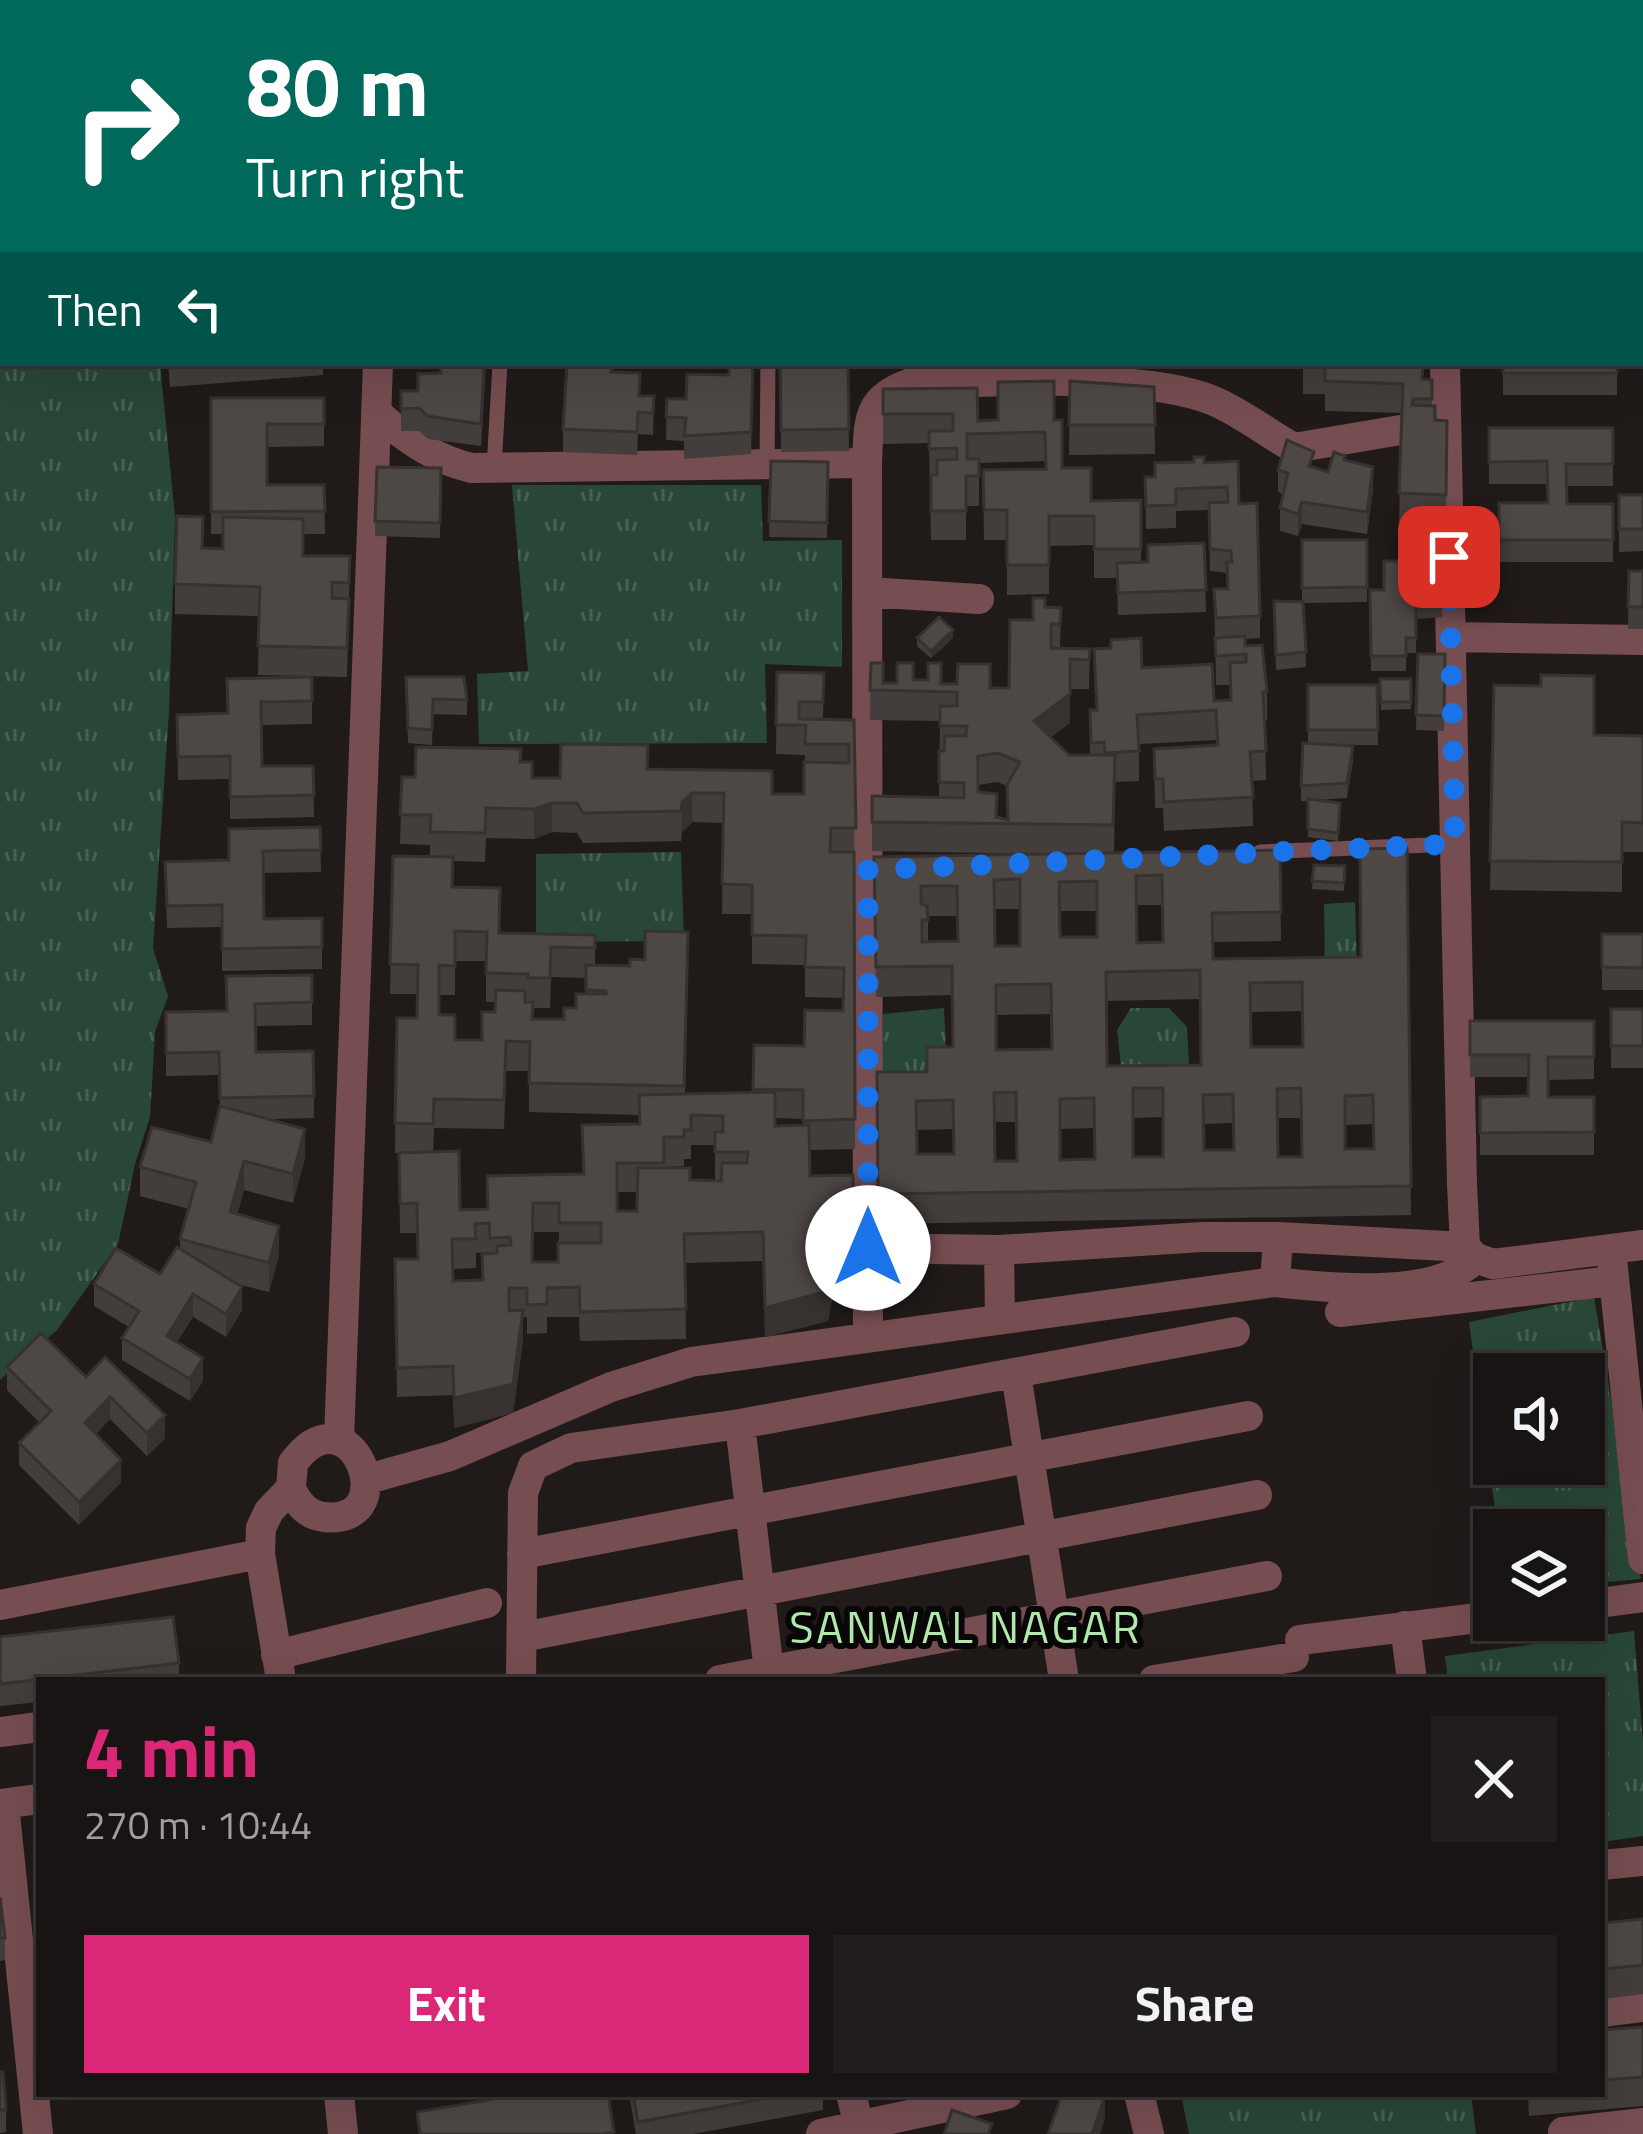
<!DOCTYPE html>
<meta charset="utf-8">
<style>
body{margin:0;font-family:"Titillium Web",sans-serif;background:#211d1c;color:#f1f3f6;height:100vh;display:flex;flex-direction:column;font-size:45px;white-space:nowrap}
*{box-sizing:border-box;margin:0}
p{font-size:39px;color:#9f9ea0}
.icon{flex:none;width:66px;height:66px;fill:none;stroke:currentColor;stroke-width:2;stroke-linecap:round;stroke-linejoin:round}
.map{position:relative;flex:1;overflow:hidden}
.side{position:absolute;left:36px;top:1677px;width:1569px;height:420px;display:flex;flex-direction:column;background:#181413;border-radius:0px;box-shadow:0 12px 48px #0002,0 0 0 3px #363333}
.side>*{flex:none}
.banner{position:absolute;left:0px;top:0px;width:1644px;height:366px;box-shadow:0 12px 48px #0002,0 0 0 3px #363333;background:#00695c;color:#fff;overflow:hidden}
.buttons{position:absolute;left:1473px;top:1353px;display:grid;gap:24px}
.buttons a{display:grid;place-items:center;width:132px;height:132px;border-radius:0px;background:#181413;box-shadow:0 12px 48px #0002,0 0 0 3px #363333;font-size:60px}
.pin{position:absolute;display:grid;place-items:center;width:102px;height:102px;color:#fff;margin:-51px;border-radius:24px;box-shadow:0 6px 18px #0006}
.me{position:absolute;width:132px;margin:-66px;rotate:0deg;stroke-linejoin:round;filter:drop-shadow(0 0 9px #0008)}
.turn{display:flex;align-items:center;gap:42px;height:252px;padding:0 48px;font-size:54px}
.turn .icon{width:156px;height:156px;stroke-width:2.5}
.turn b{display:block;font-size:84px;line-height:102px}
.then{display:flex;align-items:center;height:114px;padding:0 48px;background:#0003;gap:24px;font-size:45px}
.round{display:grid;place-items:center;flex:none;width:126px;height:126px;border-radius:0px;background:#211d1c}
.headline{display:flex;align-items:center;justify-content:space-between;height:204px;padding:0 48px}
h1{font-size:72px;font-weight:700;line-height:90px;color:#db2777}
.button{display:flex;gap:24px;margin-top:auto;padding:24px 48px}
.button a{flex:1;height:138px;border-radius:0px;background:#db2777;color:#fff;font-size:48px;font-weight:700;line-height:138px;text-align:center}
.button a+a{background:#211d1c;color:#f1f3f6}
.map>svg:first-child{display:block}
</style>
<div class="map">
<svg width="1643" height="2134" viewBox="0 0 1643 2134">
<defs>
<pattern id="grass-tufts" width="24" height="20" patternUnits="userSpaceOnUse" patternTransform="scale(3)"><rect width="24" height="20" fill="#284736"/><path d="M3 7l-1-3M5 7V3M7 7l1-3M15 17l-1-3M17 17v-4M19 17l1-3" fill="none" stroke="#476152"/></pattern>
</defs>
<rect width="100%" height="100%" fill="#201b19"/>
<path fill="url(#grass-tufts)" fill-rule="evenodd" d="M0 67 3 363H160L175 517 169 711 153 948 168 996 155 1032 150 1117 135 1164 118 1244 57 1330 0 1380Z
M512 485H761L763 541 842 540V667L765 664 767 743 479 744 477 674 528 671Z
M681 852 684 941 536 942V854Z
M1355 902 1357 972 1325 973 1324 904Z
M944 1008 947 1071 882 1076 883 1014Z
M1131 1008H1169L1187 1027 1189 1065 1137 1085 1121 1065 1117 1030Z
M1594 1297 1641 1579 1584 1584V1530H1498L1469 1322ZM1494 1374H1584V1464H1494Z
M1634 1631 1643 1742V1836L1602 1842V1680H1448L1445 1656Z
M1181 2094H1471L1476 2134H1189Z"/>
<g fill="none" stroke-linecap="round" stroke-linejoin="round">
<path stroke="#764d51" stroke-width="15" d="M515 0V3
M657 0V3
M776 3V0
M767 466 768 363
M494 469 500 363
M1260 852 1455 844"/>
<path stroke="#764d51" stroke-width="30" d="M283 0 285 3
M1055 0V3
M1432 0V3
M376 412C404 438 435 460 472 468L867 463
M867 592 979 599
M1451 637 1643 640
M1278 1237 1465 1247
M868 1248 999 1250
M1611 1249 1643 1559
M1476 1258 1493 1264 1643 1245
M1340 1312 1613 1281
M1000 1317 999 1250 1202 1237H1278L1275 1282
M868 1336 867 463C869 421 866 398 911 383 992 383 1143 371 1214 401 1242 413 1267 433 1294 448L1442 423
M1016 1374 1064 1680
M740 1424 770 1680
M339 1441 378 363
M368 1479 450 1456 611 1387 691 1362 1275 1282C1329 1288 1436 1300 1476 1258L1465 1247 1462 1184 1445 363
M522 1554 1248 1416
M0 1605 260 1554
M1584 1605 1643 1597
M1405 1626 1412 1680
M522 1637 1257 1495
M1300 1640 1494 1616
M276 1655 487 1603
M281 1680 260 1554 261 1528 269 1511 291 1488 293 1463C351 1384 406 1526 324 1517 307 1515 297 1503 291 1488
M521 1680 523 1493 533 1466 571 1448 740 1424 1235 1332
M720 1680 1267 1576
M1154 1680 1294 1657
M0 1732 39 1727
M0 1804 39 1799
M4 1804 38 2134
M1602 1865 1643 1861
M1602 2012 1643 2007
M339 2094 343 2134
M851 2094 861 2134
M1139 2094 1149 2134
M1563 2132 1643 2123
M821 2134 1007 2094"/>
</g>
<path fill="#433e3b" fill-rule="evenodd" d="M0 0H88L87 3H3V51L0 49Z
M1061 0H1427V3H1061Z
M168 363H323V375L170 387Z
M486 363 481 446 428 439 419 431H401V391H418L440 373Z
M753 363 751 454 684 459V441L666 440 667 399H686Z
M780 363H848L849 451 781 452Z
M1108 363H1170L1169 368 1108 367Z
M1303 363H1376V366L1423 379 1432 380V405L1435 420 1447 421 1446 524 1399 523 1402 413 1325 411V394H1303Z
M1503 363H1617V395H1503Z
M612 372 640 396H654L653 435 638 434 637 455 563 452V429Z
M1070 381 1154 387 1155 454 1069 455Z
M883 389 978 421 1054 420 1062 468 1091 501 1141 500V562H1148L1204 543 1206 612 1118 615 1117 578H1094V545L1049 546V594L1007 595V540H984L983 470 1046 469 1045 461 979 463V506H966V540H931L929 443 883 444Z
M211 398H324V446L267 447V485H324L325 534H303V556H350L347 677 258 675 259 616 175 614V584L203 548 223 549V534H211Z
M1489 428H1613V486H1567V504H1613V562H1499V503H1547V484H1489Z
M1345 460 1373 490 1367 534 1302 524 1298 536 1280 531V508L1283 494 1278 492V470L1314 468 1328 472Z
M771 461 828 462 827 538 769 537Z
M1238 461 1239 504 1260 616V638L1245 639V646L1267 691V721H1265L1266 780 1252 781 1253 826 1164 831 1163 808H1155L1154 749 1216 745V740L1139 744V781L1115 782 1114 853 1280 850 1281 941 1212 942 1213 959 1360 957 1407 848 1411 1215 878 1224 877 1072H927L953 1047 952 995 876 997 874 857 1055 854 872 851V796L939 797 940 721 870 720 871 663 883 683 913 680 1009 688 1033 620 1045 607 1061 608 1060 648 1090 649 1089 689H1070V723L1051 737 1069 755H1090V710H1096L1094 649 1214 701 1230 700V685H1216L1214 589H1227V573L1210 571 1209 510 1176 511V528L1146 529 1145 477H1155L1204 463ZM998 782 1007 786V820L997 818 978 792V785ZM1136 905H1162L1163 942 1137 943ZM994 909H1020V946H995ZM1060 911H1097V937H1060ZM928 916H957L958 941H928ZM1200 999 1201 1065 1107 1066 1106 1001ZM1302 1011 1303 1047H1251V1012ZM1051 1014 1052 1049 996 1050V1015ZM1163 1117V1157H1133V1118ZM1278 1118H1301L1302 1157H1278ZM995 1122H1016L1017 1161H995ZM1233 1123V1150H1204L1203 1124ZM1373 1124 1374 1149H1345V1125ZM1094 1128 1095 1159 1060 1160V1129ZM953 1129 954 1154H917V1130Z
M441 468 440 538 375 536V521Z
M1619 495H1643V551L1619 552Z
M1302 540H1367V602L1304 603 1306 667 1276 670 1274 601 1302 602Z
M1439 542 1442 617 1416 619V653H1406V671H1371L1370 590H1384Z
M1629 571H1643V629H1628Z
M917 638H953L931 658 917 646Z
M1418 654H1445L1444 731 1416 730Z
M777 672 824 673 823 720H854L855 1149 810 1150V1176L853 1175 854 1259 839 1260 828 1321 765 1337 763 1261 685 1263 686 1339 580 1341 579 1317H547V1333L527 1334V1317H523V1340L513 1413 454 1428 453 1395 397 1397 395 1259H417V1233H400L399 1153H402H395L397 1018H417V994H390L393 856 430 857V845L400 844 402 777H415L521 762 532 778H560L648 769 772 794H804L805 755 776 754ZM692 822 723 823 722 914H752V964L805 965V997L844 998 843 1011 804 1046 754 1045 753 1092 685 1094 688 932 645 960 630 966 595 965V935L500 933 453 887V861L485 862 486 838 534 839 552 832 577 833 583 843 681 841 682 832ZM455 961H486V1002H496L495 1012 482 1040H455L439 1015V995H455ZM551 977 586 978V994L576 1008 564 1019H533V1008H550ZM506 1071H529V1112L639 1115V1124L583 1174 487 1176V1209L460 1210 433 1152 434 1128 504 1129ZM775 1118 803 1119V1125L775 1126ZM691 1145H715V1181L690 1180 664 1168V1167L684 1166V1159H691ZM617 1192H638L637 1211H617ZM533 1232H559L558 1262H533ZM489 1252 482 1280 453 1281V1269L476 1268V1253Z
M312 677V724L261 725 262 766H313L314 817 230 819V779L178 780 177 715 228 713Z
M406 677 467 700V715L433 714 432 745 408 743Z
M1380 679H1411V709L1381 710Z
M1308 685H1377L1378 745H1339L1353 761 1347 798 1317 800 1340 803 1338 841 1308 837V801H1301V786L1308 743Z
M1494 685 1594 735 1643 736V852H1622V892L1490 890Z
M320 827 321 872 263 873 264 919 322 918V969L222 971V927L167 928 165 862 229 860Z
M1314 865 1345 866 1344 891 1312 889Z
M1602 934H1643V990H1602Z
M312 975V1025L256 1026V1052L313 1051 314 1118 270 1119 305 1158 293 1203 244 1190 237 1214 279 1255 269 1292 237 1284 242 1310 226 1337 193 1317 177 1342 203 1381 190 1401 122 1360V1338L129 1327 94 1306V1284L160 1274 180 1249V1239L189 1209 140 1196V1167L211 1142 220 1108 219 1075 166 1076V1012L226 1011Z
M1611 1009H1643V1068H1611Z
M1470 1021H1594V1079L1548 1080V1097H1594V1155H1480V1097L1528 1096 1529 1077H1470Z
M7 1367 86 1377 165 1438 147 1456 110 1419 96 1434 121 1482 79 1525 19 1465V1443L39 1422 7 1390Z
M0 1637 179 1663V1680H39V1702L0 1706Z
M0 1897 5 1938V1960L0 1961Z
M1643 1919V1994L1602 1999V1923Z
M1643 2027V2106L1529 2116 1528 2094H1602V2030Z
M0 2072 6 2110V2132L0 2133Z
M629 2094H823V2110L693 2134H636Z"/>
<path fill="#373230" d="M137 0H163L159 3H137Z
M1373 467V490L1367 534V512Z
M1302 502V524L1298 536V514Z
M953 630V638L931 658V651Z
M1070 659V723L1034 750V721Z
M1353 746V761L1347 798V783Z
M692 793V822L682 832 681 841 682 802Z
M552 803V832L534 839V809Z
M305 1129V1158L293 1203V1174Z
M244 1161V1190L230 1241V1212Z
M279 1226V1255L269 1292V1263Z
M839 1230V1260L828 1321 765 1337V1308Z
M242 1287V1310L226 1337V1314Z
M193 1294V1317L167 1358V1336Z
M523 1310V1340L513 1413 454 1428V1398Z
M203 1358V1381L190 1401V1379Z
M110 1397V1419L85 1446V1423Z
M165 1415V1438L147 1456V1433Z
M121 1460V1482L79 1525V1502Z
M1105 2096V2119L1100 2134H1092Z"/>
<path fill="#4e4845" stroke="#373230" stroke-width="3" fill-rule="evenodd" d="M0 0H58L57 3H3V21L0 20Z
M98 0H137L140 3H94Z
M439 0H466V3H440Z
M475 0H505V3H485Z
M572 0H643L642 3H571Z
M667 0H750V3H667Z
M799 0H883V3H799Z
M929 0H956L957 3H929Z
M973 0H995V3H973Z
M1061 0H1121L1120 3H1061Z
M1184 0H1208L1207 3H1184Z
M1219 0H1258V3H1219Z
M1269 0H1296V3H1269Z
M1368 0H1426V3H1368Z
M1495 0H1609V3H1495Z
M1641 9H1643V40H1641Z
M1641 82H1643V118H1641Z
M1641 171H1643V205H1641Z
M1641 247H1643V283H1641Z
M440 363H484L481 424 428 416 419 408 401 409V391H418V374L441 373Z
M567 363H612L611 372 640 373 639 396H654L653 413 638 412 637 432 563 429Z
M729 363H753L751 432 684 436 686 418 666 417 667 399H686L687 374 729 375Z
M780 363H848L849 429 781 430Z
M1303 363H1374V366H1381V363H1423L1422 379 1432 380V399H1413L1412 405 1435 406V420L1447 421 1446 495 1399 493 1403 384 1325 381V365Z
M1503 363H1617V373H1503Z
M1054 381V420H1062V468H1091V501L1141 500V549H1094V516H1049V565H1007V510H984L983 470 1046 469 1045 432 967 434V459H979V476H966V511H931V475H937V460L957 459V448L929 449V431H953V414H883V389L977 388 978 421 998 420V382Z
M1070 381 1154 387 1155 425H1069Z
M211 398H324V424H267V485H324L325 511 211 512Z
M1489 428H1613V464H1566L1567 504H1613V540H1499V503H1548L1547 461 1489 462Z
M1287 440 1314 452 1309 466 1328 472 1334 452 1345 456 1344 460 1373 467 1367 512 1302 502 1298 514 1280 508 1288 473 1278 470Z
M1194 457H1204V463L1238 461 1239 504 1257 503 1260 616 1216 618 1214 589H1228L1227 562H1232L1231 551 1210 549 1209 503 1228 502 1227 487 1176 489V505L1146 506 1145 477H1155V463L1194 462Z
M771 461 828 462 827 523 769 521Z
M377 467 441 468 440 523 375 521Z
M1619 495H1643V529H1619Z
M177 516 203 517 202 548 223 549V517L303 519V556H350L349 583 332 582V598L349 599 347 648 258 646 260 587 175 584Z
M1418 539 1439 542 1442 602 1416 603V638H1406V656H1371L1370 590H1384V561H1418Z
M1302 540H1367V587L1302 588Z
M1204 543 1206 590 1118 593 1117 563 1148 562V545Z
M1629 571H1643V607H1628Z
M1033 598H1045V607L1061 608 1060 624H1051V648L1090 649 1089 660 1070 659V694L1034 721 1069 755H1115L1113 825 872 822V796L964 798V783L939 782V751H944L945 736H966L967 726H940V706H957V692L870 690 871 663H883V683H897V663H913V680H928V663H941V684H957L958 664H990V688H1009L1010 620H1033ZM998 753 1020 762 1007 785 1008 820 996 817 997 794 978 792V756Z
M1274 601 1303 602 1306 652 1276 655Z
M939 617 953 630 931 651 917 638Z
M1245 636V646L1262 645 1267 691 1263 692 1266 751 1250 752 1253 797 1164 802 1163 779H1155L1154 749 1218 745 1216 710 1137 715 1139 751 1105 753 1104 742 1091 743 1090 710H1097L1094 649 1111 648V640L1141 638 1142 668 1212 664 1214 701 1231 700 1230 663 1246 662V654L1216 656 1215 638Z
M1418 654H1445L1444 716 1416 715Z
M777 672 824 673 823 702H799V719L854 720 856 828H831L830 852H854L855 1119 803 1121V1090L753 1089 754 1045 804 1046 805 1010 843 1011 844 968 805 967 806 936 752 935V885L722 884 724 793H692L682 802 681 811 583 813 577 803H552L534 809 486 808 485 833 430 832 431 815H400L402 777H415L416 747 521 749 520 762H532V778H560L561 744 648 745 647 769 772 771V794H804V762L849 763V744H805L806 725H776Z
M1541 675 1594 676V735L1643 736V823L1622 822V862L1490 861 1494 685 1541 686Z
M312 677V701L261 702 262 766H313L314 795 230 797V756L178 757 177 715 228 713 227 679Z
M406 677H464L467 700 433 699 432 730 408 728Z
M1380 679H1411V702H1381Z
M1308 685H1377L1378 730H1308Z
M1303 743 1353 746 1347 783 1301 786Z
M1308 799 1340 803 1338 833 1308 829Z
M320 827 321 850 263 851 264 919 322 918V947L222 949V905L167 906 165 862 229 860V829Z
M1407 848 1411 1186 878 1194 877 1072H927V1047H953L952 966 876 967 874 857 1280 850 1281 912 1212 913 1213 959 1361 957 1360 849ZM1162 875 1163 942 1137 943 1136 876ZM1020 879V946H995L994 880ZM1097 881V937H1060L1059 882ZM921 886H957L958 941 922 942V920H928L927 906 921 904ZM1200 970 1201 1065 1107 1066 1106 972ZM1302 982 1303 1047H1251L1250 983ZM1051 984 1052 1049 996 1050V985ZM1133 1088H1163V1157H1133ZM1301 1088 1302 1157H1278L1277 1089ZM1016 1092 1017 1161H995L994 1093ZM1233 1094 1234 1150H1204L1203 1095ZM1373 1095 1374 1149H1345V1096ZM1094 1098 1095 1159 1060 1160V1099ZM953 1100 954 1154H917L916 1101Z
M393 856 453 857 452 887 500 888 499 933 595 935V948L551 947 550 978H528V974L486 973 487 932 455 931V966L439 965V1015H455V1040H482V1012H495L496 990 525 991V1002H533L532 1019H564V1008H576V994H606V991L586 990V965L630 966V959L645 960V931L688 932 684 1086 529 1083 530 1042 506 1041 504 1100 434 1099 433 1124 395 1123 397 1018H417L418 965 390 964Z
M1314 865 1345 866 1344 883 1312 881Z
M1602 934H1643V968L1602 967Z
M312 975V1002L255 1004 256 1052 313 1051 314 1096 220 1098 219 1052 166 1053V1012L227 1011 226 976Z
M1611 1009H1643V1046H1611Z
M1470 1021H1594V1057H1548V1097H1594V1132L1480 1133V1097L1528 1096 1529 1055H1470Z
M775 1092V1126L809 1125 810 1176 853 1175 854 1230H839L828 1291 765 1308 763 1232 684 1234 686 1309 580 1312 579 1287 547 1288V1304L527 1305V1288H509V1311L523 1310 513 1384 454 1398 453 1366 397 1368 395 1259H418L417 1203 400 1204 399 1153 459 1151 460 1210 488 1209 487 1176 584 1174 582 1125 640 1124 639 1095ZM691 1115 723 1116V1132H715V1152H748L747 1163H722L721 1181 690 1180V1168H638L637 1211H617V1163H664V1137H684V1130H691ZM533 1203H559V1223H601V1243H558V1262H532ZM489 1223 490 1238 510 1237 511 1245 497 1246V1253L482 1254 483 1280 453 1281 452 1239H476L475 1224Z
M220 1106 305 1129 293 1174 244 1161 230 1212 279 1226 269 1263 180 1239 196 1182 140 1167 152 1127 211 1142Z
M177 1247 242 1287 226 1314 193 1294 167 1336 203 1358 190 1379 122 1338 139 1311 94 1284 116 1248 160 1274Z
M41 1333 86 1377 105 1357 165 1415 147 1433 110 1397 85 1423 121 1460 79 1502 19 1443 51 1411 7 1367Z
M173 1617 179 1663 0 1684V1637Z
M0 1897 5 1938H0Z
M1643 1919V1965L1602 1969V1923Z
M1643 2027V2077L1602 2080V2030Z
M0 2072H3L6 2110H0Z
M523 2094H608L614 2132 603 2134H420L417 2112Z
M633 2094H789L638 2122Z
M1062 2094H1098L1105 2096 1092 2134H1048Z
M952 2110 992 2124 988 2134H944Z"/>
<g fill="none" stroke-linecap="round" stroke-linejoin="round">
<path stroke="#1a73e8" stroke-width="21" stroke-dasharray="0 37.8" d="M868 1248V870L1455 844 1449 557"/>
</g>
<g text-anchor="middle" stroke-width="12" stroke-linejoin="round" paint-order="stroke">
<g font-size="45" letter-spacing="3" fill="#b0e8ac" stroke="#080606">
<text x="966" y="1643">SANWAL NAGAR</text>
</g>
</g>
</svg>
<div class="buttons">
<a><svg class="icon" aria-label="sound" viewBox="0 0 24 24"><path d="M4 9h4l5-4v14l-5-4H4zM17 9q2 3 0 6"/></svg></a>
<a><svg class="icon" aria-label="layers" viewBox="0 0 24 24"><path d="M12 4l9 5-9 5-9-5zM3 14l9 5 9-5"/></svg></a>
</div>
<div class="pin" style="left:1449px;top:557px;background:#d93025"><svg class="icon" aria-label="arrive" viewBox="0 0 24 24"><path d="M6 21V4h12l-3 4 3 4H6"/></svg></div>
<svg class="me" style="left:868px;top:1248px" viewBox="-20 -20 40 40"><circle r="19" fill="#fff"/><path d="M0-13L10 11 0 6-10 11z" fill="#1a73e8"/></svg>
<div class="banner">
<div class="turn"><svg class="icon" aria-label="right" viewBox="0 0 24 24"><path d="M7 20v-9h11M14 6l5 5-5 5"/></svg><div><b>80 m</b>Turn right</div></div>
<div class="then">Then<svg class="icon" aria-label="left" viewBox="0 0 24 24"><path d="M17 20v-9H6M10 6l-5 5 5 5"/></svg></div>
</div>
<section class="side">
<div class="headline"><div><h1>4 min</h1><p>270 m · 10:44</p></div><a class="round"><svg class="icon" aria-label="close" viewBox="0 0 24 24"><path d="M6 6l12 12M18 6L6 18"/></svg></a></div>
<div class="button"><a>Exit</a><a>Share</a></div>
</section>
</div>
